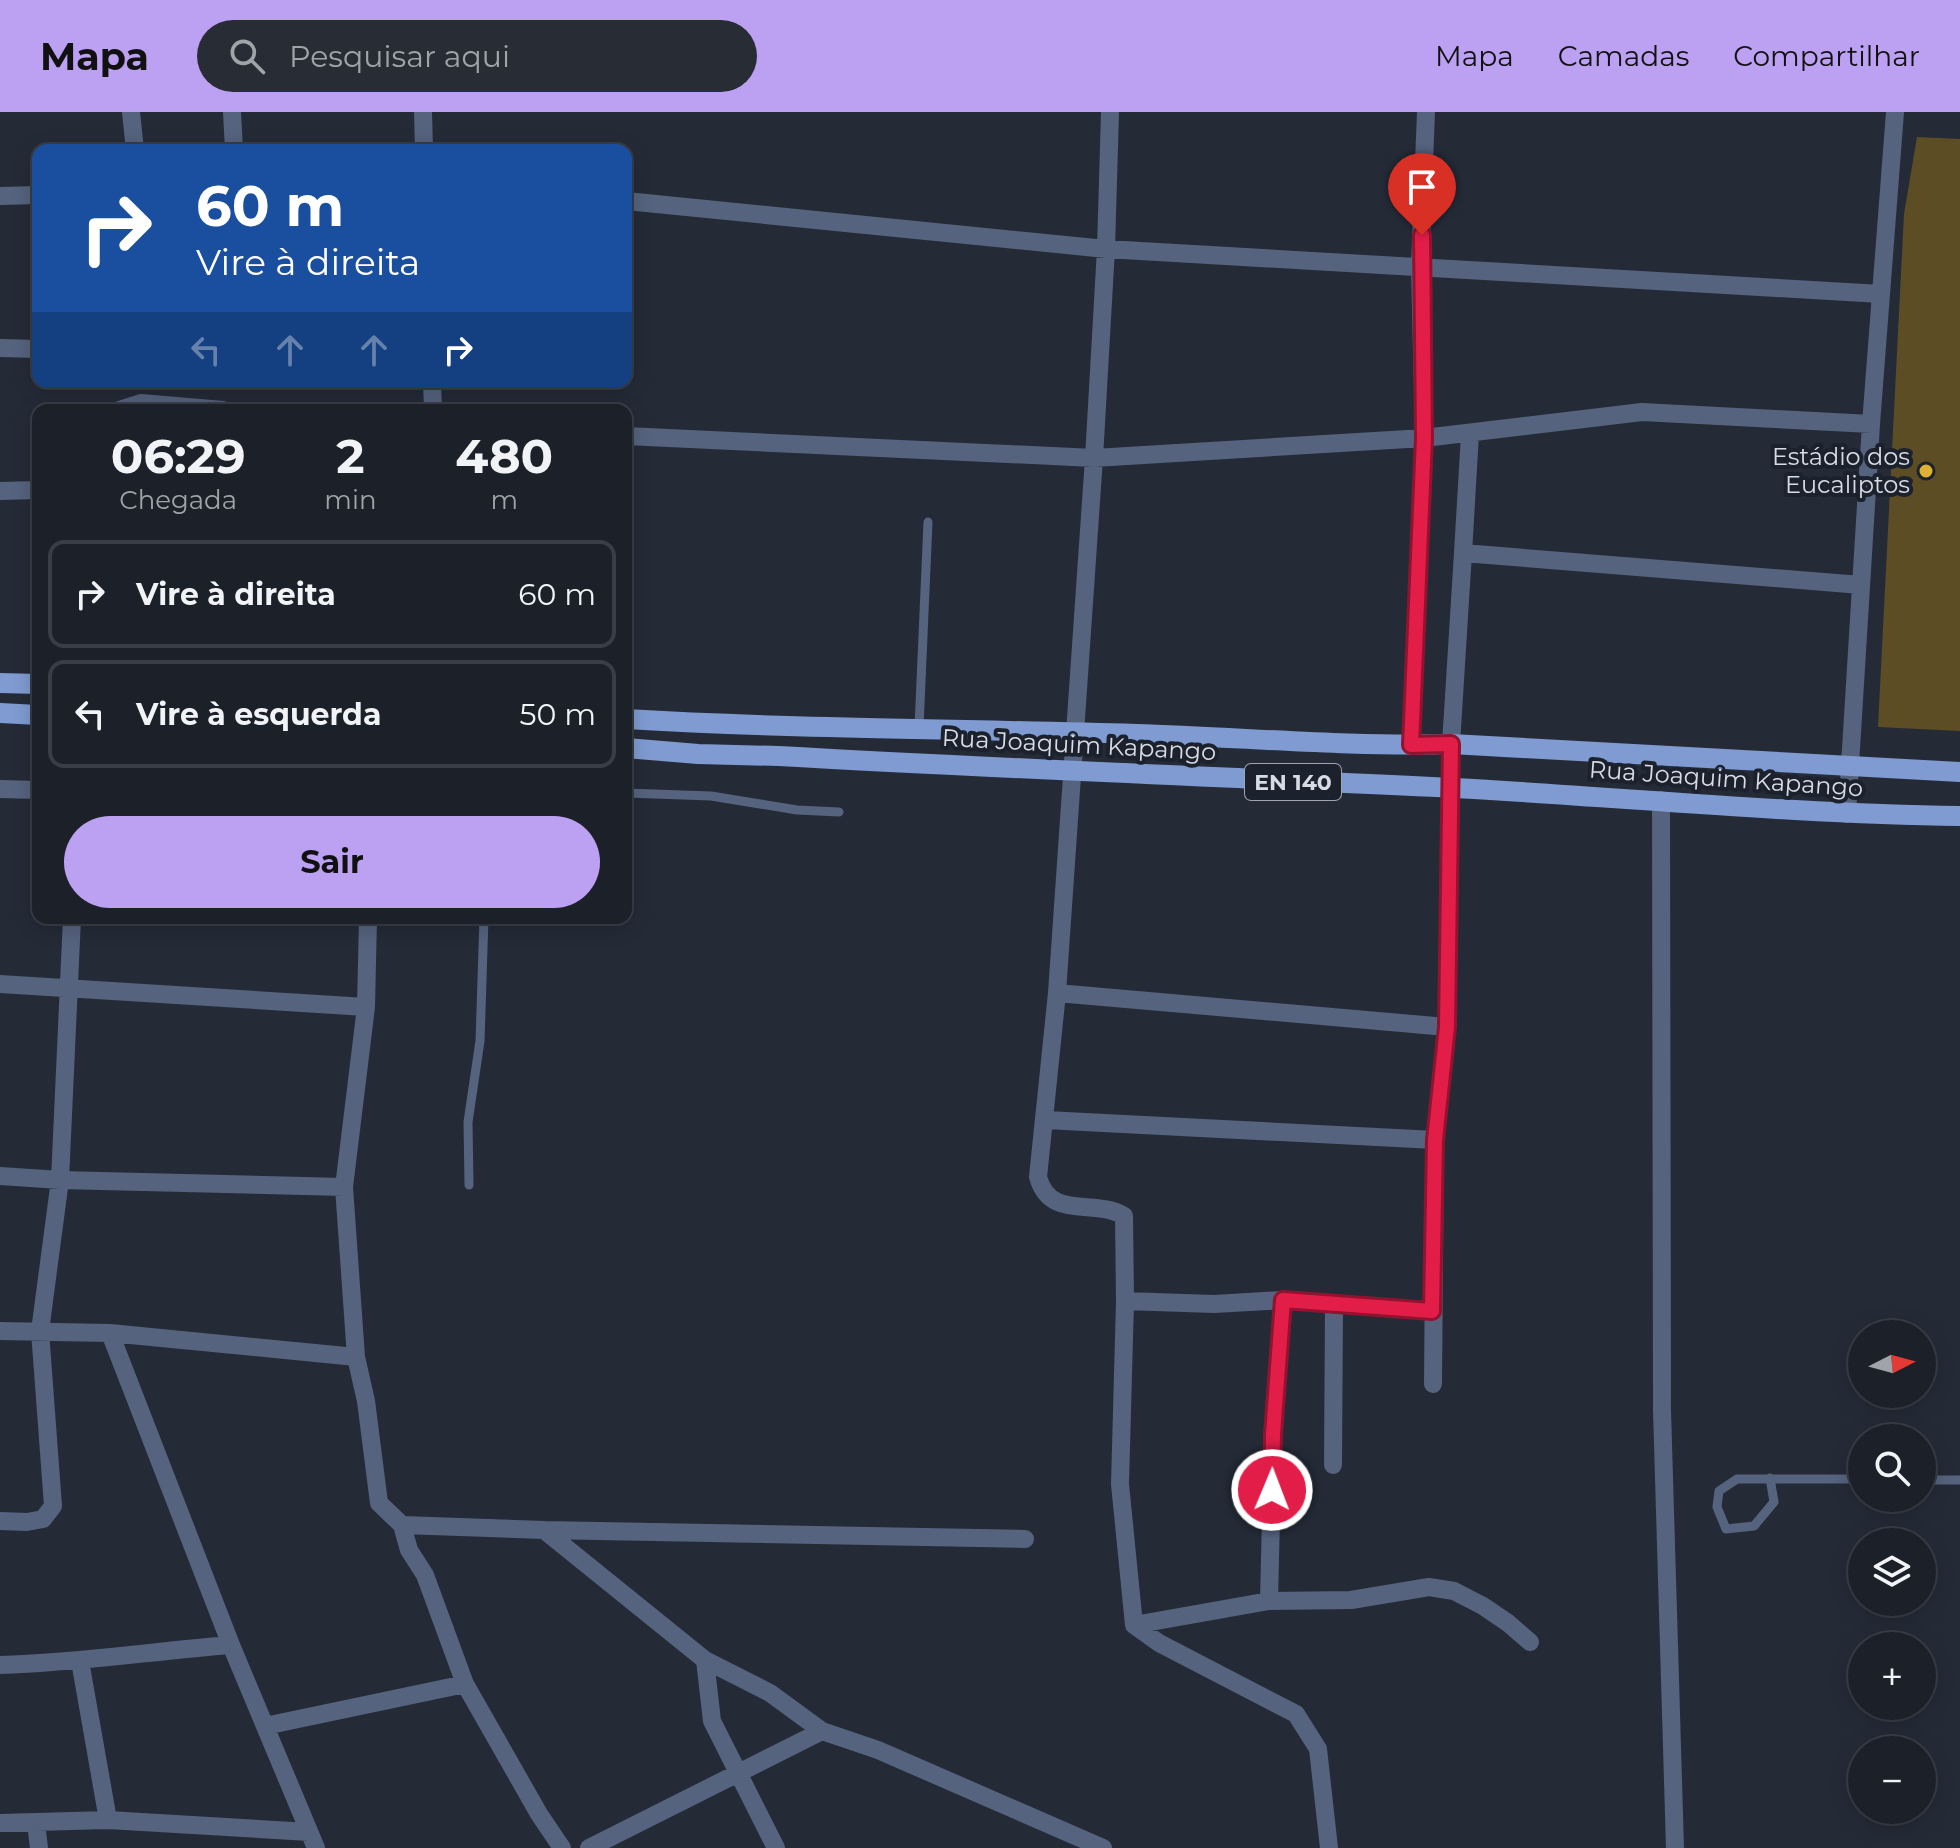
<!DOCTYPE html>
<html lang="pt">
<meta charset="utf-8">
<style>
body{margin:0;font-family:Montserrat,sans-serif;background:#282d35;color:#f1f3f6;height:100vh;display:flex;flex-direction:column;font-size:30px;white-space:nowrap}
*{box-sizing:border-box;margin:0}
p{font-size:26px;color:#a0a3a8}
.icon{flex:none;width:44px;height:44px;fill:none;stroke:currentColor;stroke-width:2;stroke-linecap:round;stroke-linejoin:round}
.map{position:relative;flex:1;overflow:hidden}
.sheet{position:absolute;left:32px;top:292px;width:600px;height:520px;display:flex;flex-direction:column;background:#1b2029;border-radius:16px;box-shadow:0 4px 20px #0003,0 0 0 2px #393e46}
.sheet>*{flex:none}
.guide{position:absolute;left:32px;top:32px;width:600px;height:244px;border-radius:16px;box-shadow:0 4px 20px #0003,0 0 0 2px #393e46;background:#1a4fa0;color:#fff;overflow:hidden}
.needle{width:52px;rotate:84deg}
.buttons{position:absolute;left:1848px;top:1208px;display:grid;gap:16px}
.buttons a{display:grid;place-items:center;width:88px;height:88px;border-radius:50%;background:#1b2029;box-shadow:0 4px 20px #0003,0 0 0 2px #393e46;font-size:40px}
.pin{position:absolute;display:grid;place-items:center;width:68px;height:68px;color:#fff;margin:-82px -34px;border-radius:50% 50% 50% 0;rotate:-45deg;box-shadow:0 0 8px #0007}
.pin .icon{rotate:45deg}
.me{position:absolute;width:88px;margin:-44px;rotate:1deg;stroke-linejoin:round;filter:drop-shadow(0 0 6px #0008)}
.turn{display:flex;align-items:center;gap:28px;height:168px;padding:0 32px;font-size:36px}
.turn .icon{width:104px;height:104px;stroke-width:2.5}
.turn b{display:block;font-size:56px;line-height:68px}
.lanes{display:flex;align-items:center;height:76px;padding:0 32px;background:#0003;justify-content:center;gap:40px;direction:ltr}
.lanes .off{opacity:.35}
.eta{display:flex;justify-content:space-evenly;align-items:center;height:136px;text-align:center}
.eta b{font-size:48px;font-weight:700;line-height:56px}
.button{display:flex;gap:16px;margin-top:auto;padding:16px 32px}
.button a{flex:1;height:92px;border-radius:48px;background:#bca0f2;color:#111;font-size:32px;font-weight:700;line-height:92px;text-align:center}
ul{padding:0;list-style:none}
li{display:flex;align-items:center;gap:24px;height:108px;margin:0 16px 12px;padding:0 16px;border:4px solid #393e46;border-radius:16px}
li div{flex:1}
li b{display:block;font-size:30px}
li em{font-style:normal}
header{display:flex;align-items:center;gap:48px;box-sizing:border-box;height:112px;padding:0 40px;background:#bca0f2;color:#111}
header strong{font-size:38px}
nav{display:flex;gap:44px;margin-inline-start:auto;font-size:28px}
.search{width:560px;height:72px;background:#282d35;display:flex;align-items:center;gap:20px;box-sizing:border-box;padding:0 28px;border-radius:44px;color:#a0a3a8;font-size:30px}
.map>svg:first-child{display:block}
</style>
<header>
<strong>Mapa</strong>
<div class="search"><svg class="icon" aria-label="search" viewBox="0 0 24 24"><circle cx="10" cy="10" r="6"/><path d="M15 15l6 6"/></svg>Pesquisar aqui</div>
<nav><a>Mapa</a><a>Camadas</a><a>Compartilhar</a></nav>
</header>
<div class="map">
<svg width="1960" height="1736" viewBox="0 0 1960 1736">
<rect width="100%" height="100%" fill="#242b37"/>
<path fill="#5d4d24" d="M1917 25 1960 27V619L1878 615 1904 102Z"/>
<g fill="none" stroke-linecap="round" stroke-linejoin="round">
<path stroke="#56637e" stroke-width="9" d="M919 615 928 410
M626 681 711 684 797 698 839 700
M469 1073 468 1010 480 929 484 806
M1770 1366 1774 1390 1754 1414 1726 1417 1717 1395 1719 1379 1737 1367H1862
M1922 1368H1960"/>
<path stroke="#56637e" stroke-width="18" d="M131 0 135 38
M232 0 234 38
M423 0 424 38
M1110 0 1106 137 1094 346 1057 881 1038 1065C1050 1109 1095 1086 1124 1104L1125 1189 1214 1192 1283 1188 1432 1199
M0 84 38 83
M626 89 1106 137 1881 182
M0 236 38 237
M432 270 433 298
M119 298 141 291 223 298
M626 324 1094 346 1424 326 1642 300 1871 312
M0 379 38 378
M1463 441 1470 322
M1411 633 1424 326 1420 154 1426 0
M0 677 38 678
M1661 688 1662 1298 1675 1736
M1847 702 1871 312 1895 0
M368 806 366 895 344 1075 356 1245 366 1289 379 1391 402 1413 544 1418 705 1548 770 1581 822 1619 878 1638 1103 1736
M0 872 366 895
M1057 881 1447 915
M1046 1008 1435 1028
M0 1064 60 1068 344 1075
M1125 1189 1120 1372 1134 1513 1159 1531 1296 1602 1318 1637 1329 1736
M0 1219 110 1221 356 1245
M110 1221 231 1533 316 1736
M1433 1272 1435 1028 1447 915 1451 632 1463 441 1861 473
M1333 1353 1334 1194
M0 1409 27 1410 43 1407 53 1394 40 1219 60 1068 72 806
M402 1413 409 1438 425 1463 465 1572 539 1702 562 1736
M544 1418 1025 1427
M1269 1489 1273 1322 1283 1188
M1134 1513 1269 1489 1351 1488 1429 1475 1454 1479 1483 1494 1508 1511 1530 1530
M705 1548 712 1609 776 1736
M80 1549 108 1708
M0 1553C78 1551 154 1539 231 1533
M265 1614 465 1572
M0 1711 108 1708 309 1720
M36 1711 39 1736
M589 1736 822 1619"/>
<path stroke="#7f9bd1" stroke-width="20" d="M0 571 38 572
M0 601 38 603
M626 607C796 617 966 617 1136 622 1241 625 1346 635 1451 632L1960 660
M626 636 698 642 779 644C1004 657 1229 665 1454 676 1623 685 1791 702 1960 704"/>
</g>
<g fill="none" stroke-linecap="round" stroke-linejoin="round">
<defs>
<path id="route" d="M1272 1378 1273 1322 1283 1188 1432 1199 1435 1028 1447 915 1451 632 1411 633 1424 326 1422 123"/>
</defs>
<use href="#route" stroke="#92132f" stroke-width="20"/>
<use href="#route" stroke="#e11d48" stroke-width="14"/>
</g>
<circle fill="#deb133" stroke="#1b212d" stroke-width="3" cx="1926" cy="359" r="8"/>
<g text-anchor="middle" stroke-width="8" stroke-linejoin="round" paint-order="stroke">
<rect fill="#1b212d" stroke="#9fa4ad" stroke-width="2" x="1245" y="652" width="96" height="36" rx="6"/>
<g font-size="22" font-weight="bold" fill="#d7dce4">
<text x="1293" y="678">EN 140</text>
</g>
<g font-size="24" fill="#d7dce4" stroke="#1b212d" text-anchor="end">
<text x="1910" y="353">Estádio dos<tspan x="1910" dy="28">Eucaliptos</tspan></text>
</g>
<g font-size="24" fill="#d7dce4" stroke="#1b212d">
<text transform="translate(1079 633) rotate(3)" y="8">Rua Joaquim Kapango</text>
<text transform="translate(1726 667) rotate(4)" y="8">Rua Joaquim Kapango</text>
</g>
</g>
</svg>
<div class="buttons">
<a><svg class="needle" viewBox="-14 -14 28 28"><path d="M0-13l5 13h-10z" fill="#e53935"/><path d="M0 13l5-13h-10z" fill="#a0a3a8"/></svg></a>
<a><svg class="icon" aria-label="search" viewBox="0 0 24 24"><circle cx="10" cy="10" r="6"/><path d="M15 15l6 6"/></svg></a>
<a><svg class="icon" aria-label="layers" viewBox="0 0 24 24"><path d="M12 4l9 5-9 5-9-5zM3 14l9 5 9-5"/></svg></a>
<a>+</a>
<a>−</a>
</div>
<div class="pin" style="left:1422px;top:123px;background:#d93025"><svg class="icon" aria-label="arrive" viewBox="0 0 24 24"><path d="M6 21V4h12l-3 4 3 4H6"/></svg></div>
<svg class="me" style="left:1272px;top:1378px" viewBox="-20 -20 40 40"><circle r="17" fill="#e11d48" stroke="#fff" stroke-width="3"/><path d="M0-11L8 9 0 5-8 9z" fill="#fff"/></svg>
<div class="guide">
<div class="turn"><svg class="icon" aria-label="right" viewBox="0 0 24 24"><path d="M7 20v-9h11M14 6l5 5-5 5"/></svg><div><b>60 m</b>Vire à direita</div></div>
<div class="lanes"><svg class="icon off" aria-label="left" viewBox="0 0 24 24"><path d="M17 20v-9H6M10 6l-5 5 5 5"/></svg><svg class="icon off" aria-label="ahead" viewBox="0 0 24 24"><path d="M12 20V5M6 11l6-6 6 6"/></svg><svg class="icon off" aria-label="ahead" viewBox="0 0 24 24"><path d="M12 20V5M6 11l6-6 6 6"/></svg><svg class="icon" aria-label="right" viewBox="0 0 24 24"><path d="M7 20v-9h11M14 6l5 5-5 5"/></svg></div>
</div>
<section class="sheet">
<div class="eta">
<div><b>06:29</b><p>Chegada</p></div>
<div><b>2</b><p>min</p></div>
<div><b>480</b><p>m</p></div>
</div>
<ul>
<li><svg class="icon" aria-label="right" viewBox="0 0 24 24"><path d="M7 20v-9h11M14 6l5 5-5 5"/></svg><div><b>Vire à direita</b></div><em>60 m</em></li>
<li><svg class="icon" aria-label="left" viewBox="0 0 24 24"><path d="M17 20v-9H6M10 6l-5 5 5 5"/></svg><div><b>Vire à esquerda</b></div><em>50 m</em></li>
</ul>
<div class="button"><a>Sair</a></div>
</section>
</div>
